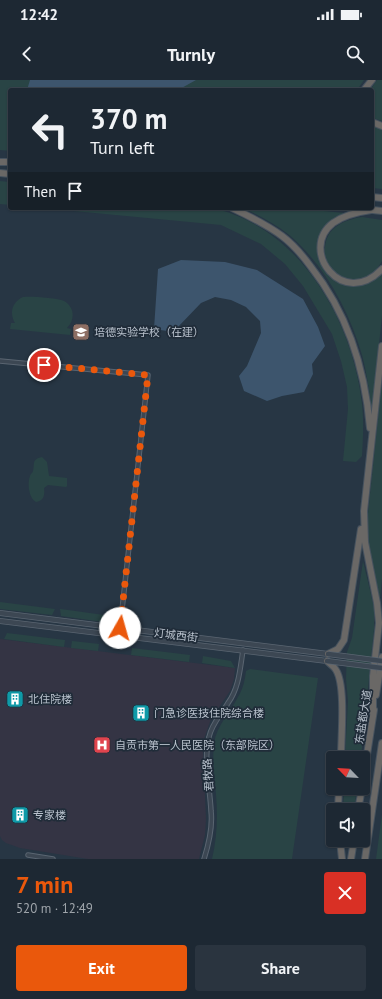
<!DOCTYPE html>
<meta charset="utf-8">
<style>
body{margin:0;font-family:"PT Sans","Noto Sans SC",sans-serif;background:#2a343f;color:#f1f3f6;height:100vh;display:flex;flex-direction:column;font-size:15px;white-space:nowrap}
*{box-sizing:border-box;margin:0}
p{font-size:13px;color:#a0a6ac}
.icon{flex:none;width:22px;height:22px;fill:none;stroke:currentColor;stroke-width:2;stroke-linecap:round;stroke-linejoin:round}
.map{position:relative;height:779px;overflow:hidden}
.panel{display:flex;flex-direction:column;background:#1d2833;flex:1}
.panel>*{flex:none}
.banner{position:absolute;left:8px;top:8px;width:366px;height:122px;border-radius:4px;box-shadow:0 1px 3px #0004,0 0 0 1px #3b444e;background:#1d2833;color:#f1f3f6;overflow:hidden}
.needle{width:26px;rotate:295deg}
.controls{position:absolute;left:326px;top:671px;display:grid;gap:8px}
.controls a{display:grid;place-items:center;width:44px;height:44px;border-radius:4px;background:#1d2833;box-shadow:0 1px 3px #0004,0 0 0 1px #3b444e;font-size:20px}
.pin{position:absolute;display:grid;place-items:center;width:34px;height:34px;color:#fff;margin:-17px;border:2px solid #fff;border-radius:50%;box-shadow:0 1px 4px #0007}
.me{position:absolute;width:44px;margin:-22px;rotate:7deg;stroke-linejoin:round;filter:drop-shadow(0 0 3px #0008)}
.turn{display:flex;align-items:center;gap:14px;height:84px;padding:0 16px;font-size:18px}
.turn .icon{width:52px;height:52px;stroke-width:2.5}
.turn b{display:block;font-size:28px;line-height:34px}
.then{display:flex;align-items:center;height:38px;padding:0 16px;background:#0003;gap:8px;font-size:15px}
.round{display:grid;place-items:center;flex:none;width:42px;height:42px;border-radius:4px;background:#2a343f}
.overview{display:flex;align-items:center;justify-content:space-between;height:68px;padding:0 16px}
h1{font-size:24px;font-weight:600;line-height:30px;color:#ea580c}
.primary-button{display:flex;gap:8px;margin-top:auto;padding:8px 16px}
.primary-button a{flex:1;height:46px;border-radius:4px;background:#ea580c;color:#fff;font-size:16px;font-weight:600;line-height:46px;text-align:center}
.primary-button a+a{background:#2a343f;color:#f1f3f6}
.status{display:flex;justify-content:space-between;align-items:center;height:28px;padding:0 20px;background:#1d2833;direction:ltr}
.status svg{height:11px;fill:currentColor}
header{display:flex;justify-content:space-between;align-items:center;height:52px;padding:0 16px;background:#1d2833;font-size:18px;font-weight:600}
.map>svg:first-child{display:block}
</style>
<div class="status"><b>12:42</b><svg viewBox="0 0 49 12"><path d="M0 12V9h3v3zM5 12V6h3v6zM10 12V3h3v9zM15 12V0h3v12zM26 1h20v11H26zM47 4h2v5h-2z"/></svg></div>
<header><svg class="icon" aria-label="back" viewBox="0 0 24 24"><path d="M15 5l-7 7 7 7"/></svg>Turnly<svg class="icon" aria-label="search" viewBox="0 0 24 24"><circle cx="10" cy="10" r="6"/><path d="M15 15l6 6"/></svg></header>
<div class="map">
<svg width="382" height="779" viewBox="0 0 382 779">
<rect width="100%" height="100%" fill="#273644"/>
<path fill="#343444" d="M0 559 235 588 234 599 230 611 211 639 204 659 203 671 206 739 205 755 199 779H88L20 768 6 763 2 760 0 756Z"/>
<path fill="#294445" d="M0 0H364L357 10H10V71L0 70Z
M377 0H382V41L372 38V10H370Z
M372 46 377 47 382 50V109L372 108Z
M0 101 10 102V125L0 124Z
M42 128H212C300 147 353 241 362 324 364 341 363 359 362 376L356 382 343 381 348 329 347 307 341 281 332 254 303 206 285 184 261 164 221 145Z
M243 128H295L344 133C337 136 331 140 326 145 299 176 342 230 382 194V236L372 329C369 312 367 293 362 275 349 230 324 184 288 154 274 143 258 135 243 128Z
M362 137 382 140V181C378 188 372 195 364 198 350 203 331 194 325 180 324 176 324 171 325 167 327 147 344 140 362 137Z
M23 217C31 216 57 218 64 221 75 227 75 240 67 248L71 249 70 255 10 249 11 243H15C9 233 12 222 23 217Z
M382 301V499L380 519 368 462V433Z
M42 377 47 382 49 396 67 398V406L66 407 48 405 44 408C45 415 44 421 36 422 29 418 27 404 30 396 30 394 33 393 33 391 35 385 31 379 42 377Z
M363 481 374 527V549L361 678H345L348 621 346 599 347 572 352 558Z
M0 522 55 529 52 535 0 529Z
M60 529H61L111 536 103 542 61 536Z
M7 553 65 560 64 567 4 559Z
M72 561 99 564 98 571 71 568Z
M132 568 190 575 189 582 131 575Z
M203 576 231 581 235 588 202 583Z
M250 589 318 598 292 779H212C217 758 218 736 216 715 215 698 212 680 214 663 217 645 230 633 238 617 243 609 245 600 246 591Z
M344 708H357L354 730H343Z
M382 734V779H376Z"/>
<path fill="#3d556d" d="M30 0H196L178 10H27Z
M181 180 225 182 257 190 303 219 318 247 325 266 312 284 313 294 304 312 282 316 267 321 244 311 239 296 247 286 261 253 260 241 246 227 231 220 215 217 201 223 177 248 167 251 154 249 158 189Z"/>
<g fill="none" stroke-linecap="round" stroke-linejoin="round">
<defs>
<path id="minor" d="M0 281 148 295 120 548
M28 775 53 779
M204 779C209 763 213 747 211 731 210 707 203 681 209 657 212 643 221 635 228 623 239 608 240 589 243 570"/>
<path id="tertiary" d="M0 533 328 574
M0 541 327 581"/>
<path id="trunk" d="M364 10 372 0
M372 42 382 46
M0 82H10
M0 93 10 94
M372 117 382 118
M232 128C249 136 267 145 282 156 294 165 303 176 311 187 348 234 365 289 370 348
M355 128 382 131
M371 130C357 132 344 135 333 143 298 170 343 230 382 189
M328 574 338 569 344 560 361 449
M327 581C330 584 334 586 336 590 346 606 341 658 341 678
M376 615 382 577
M373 633V596L379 543 377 523 365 462 364 431 382 266
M363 700 374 630
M338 730 339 708
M358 730 362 708
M340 760 342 779
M351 779 354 760
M365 779 382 663"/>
</defs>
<use href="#minor" stroke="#5a6571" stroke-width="5.5"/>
<use href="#tertiary" stroke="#5a6571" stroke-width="6"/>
<use href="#trunk" stroke="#46525e" stroke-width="8"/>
<use href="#minor" stroke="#3c4753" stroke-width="3.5"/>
<use href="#tertiary" stroke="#3c4753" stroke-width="4.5"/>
<use href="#trunk" stroke="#6a6866" stroke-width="6"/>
<defs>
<path id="tertiary-bridge" d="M328 574 382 581
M327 581 382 588"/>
</defs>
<use href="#tertiary-bridge" stroke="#5a6571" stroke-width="6" stroke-linecap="butt"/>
<use href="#tertiary-bridge" stroke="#3c4753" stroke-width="4.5"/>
</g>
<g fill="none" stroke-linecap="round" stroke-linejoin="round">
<path stroke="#ea580c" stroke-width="7" stroke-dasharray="0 12.6" d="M44 285 148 295 120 548"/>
</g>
<defs>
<symbol id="school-square" viewBox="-11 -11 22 22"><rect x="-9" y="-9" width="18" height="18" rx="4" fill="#8d6e63" stroke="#202c39"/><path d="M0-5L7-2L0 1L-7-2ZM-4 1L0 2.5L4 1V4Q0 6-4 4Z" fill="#fff"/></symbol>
<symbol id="building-square" viewBox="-11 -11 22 22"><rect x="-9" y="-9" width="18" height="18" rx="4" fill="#0f9aa8" stroke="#202c39"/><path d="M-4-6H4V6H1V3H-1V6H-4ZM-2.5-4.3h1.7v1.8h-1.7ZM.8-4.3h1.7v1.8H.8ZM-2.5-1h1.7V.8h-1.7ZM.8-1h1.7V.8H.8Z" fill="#fff"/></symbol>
<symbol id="hospital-square" viewBox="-11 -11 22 22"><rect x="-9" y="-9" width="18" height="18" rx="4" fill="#e0444e" stroke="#202c39"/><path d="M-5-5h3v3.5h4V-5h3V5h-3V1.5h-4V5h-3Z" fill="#fff"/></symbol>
</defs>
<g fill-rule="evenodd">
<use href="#school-square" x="71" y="242" width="20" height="20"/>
<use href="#building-square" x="5" y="609" width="20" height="20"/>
<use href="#building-square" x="131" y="623" width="20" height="20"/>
<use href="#hospital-square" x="92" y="655" width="20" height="20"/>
<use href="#building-square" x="10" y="725" width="20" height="20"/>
</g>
<g text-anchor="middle" stroke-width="3.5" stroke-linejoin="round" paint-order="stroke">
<g font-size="11" fill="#b9c2cd" stroke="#202c39" text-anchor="start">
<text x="94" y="256">培德实验学校（在建）</text>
<text x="28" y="623">北住院楼</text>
<text x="154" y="637">门急诊医技住院综合楼</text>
<text x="115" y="669">自贡市第一人民医院（东部院区）</text>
<text x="33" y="739">专家楼</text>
</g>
<g font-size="11" fill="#b9c2cd" stroke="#202c39">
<text transform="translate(176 555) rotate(7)" y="4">灯城西街</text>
<text transform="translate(363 637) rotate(-81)" y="4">东盐都大道</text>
<text transform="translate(208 695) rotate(-94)" y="4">君牧路</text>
</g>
</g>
</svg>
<div class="controls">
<a><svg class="needle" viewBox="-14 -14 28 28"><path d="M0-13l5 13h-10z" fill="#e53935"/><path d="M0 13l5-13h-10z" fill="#a0a6ac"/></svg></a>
<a><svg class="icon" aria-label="sound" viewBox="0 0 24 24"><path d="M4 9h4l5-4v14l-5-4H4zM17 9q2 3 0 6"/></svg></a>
</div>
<div class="pin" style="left:44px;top:285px;background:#d93025"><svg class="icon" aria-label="arrive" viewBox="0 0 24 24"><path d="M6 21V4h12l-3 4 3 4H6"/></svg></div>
<svg class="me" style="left:120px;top:548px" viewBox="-20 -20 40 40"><circle r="19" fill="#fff"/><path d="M0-13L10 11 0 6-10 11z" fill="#ea580c"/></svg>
<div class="banner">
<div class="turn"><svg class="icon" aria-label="left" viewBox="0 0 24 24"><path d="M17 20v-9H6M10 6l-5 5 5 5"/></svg><div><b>370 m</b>Turn left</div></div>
<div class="then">Then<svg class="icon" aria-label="arrive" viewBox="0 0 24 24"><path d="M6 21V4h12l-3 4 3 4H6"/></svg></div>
</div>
</div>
<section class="panel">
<div class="overview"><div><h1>7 min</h1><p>520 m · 12:49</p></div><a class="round" style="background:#d93025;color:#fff"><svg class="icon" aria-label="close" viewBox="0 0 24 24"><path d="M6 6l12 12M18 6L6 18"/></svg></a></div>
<div class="primary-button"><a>Exit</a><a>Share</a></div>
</section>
